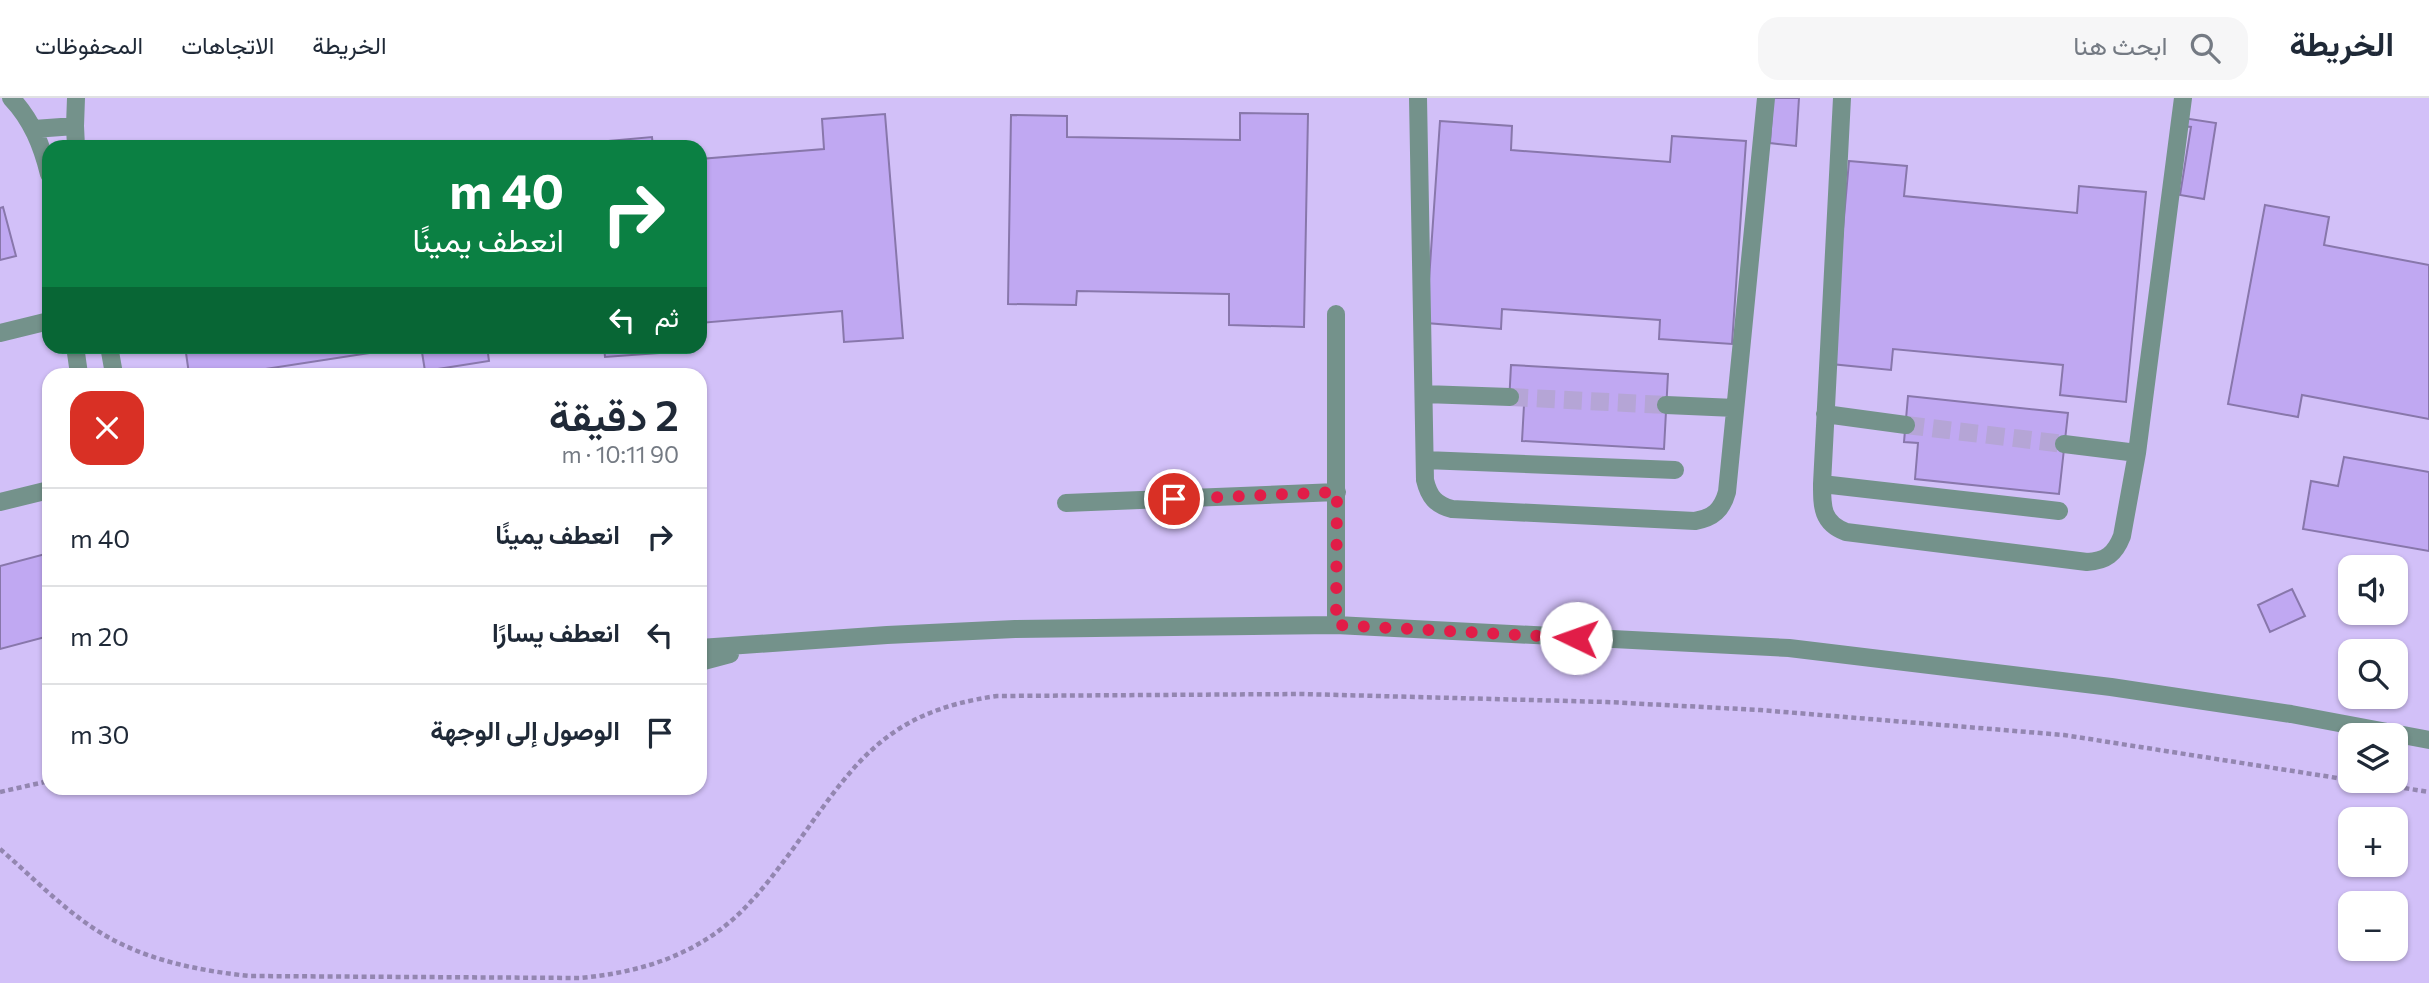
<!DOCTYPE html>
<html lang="ar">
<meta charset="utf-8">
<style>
body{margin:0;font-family:Commissioner,Vazirmatn,sans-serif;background:#f6f6f7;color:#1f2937;direction:rtl;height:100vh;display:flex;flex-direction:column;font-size:26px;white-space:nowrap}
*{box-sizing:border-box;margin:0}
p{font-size:23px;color:#747a83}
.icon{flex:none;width:38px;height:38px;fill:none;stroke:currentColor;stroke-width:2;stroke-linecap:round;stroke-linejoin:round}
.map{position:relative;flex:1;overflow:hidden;direction:ltr}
.sheet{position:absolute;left:42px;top:270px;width:665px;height:427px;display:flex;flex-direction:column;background:#fff;border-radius:21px;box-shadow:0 2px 5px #0004;direction:rtl}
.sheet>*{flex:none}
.top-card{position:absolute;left:42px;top:42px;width:665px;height:214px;border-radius:21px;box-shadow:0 2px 5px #0004;direction:rtl;background:#0b8043;color:#fff;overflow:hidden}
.buttons{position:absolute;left:2338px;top:457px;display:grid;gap:14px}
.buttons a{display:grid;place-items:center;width:70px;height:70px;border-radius:14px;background:#fff;box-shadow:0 2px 5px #0004;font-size:35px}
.pin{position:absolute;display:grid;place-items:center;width:60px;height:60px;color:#fff;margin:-30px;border:4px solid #fff;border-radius:50%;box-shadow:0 2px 7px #0007}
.me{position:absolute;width:77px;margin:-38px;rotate:273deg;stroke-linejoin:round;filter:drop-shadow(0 0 5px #0008)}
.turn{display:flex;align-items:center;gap:24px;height:147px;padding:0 28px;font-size:32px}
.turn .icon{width:91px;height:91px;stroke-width:2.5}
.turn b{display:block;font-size:49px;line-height:60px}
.then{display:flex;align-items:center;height:66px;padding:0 28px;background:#0003;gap:14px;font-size:26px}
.round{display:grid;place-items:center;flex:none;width:74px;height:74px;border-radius:21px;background:#f6f6f7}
.overview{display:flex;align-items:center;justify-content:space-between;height:119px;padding:0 28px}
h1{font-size:42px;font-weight:600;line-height:52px}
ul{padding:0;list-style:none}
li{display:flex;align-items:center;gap:21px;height:98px;padding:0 28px;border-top:2px solid #e0e1e3}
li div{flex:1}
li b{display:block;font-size:26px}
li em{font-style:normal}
header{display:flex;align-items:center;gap:42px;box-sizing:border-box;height:98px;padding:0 35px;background:#fff;border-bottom:2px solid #e0e1e3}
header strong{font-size:33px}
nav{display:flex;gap:38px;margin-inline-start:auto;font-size:24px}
.search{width:490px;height:63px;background:#f6f6f7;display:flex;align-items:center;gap:18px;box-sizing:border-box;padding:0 24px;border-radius:21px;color:#747a83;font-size:26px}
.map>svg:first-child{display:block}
</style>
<header>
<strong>الخريطة</strong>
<div class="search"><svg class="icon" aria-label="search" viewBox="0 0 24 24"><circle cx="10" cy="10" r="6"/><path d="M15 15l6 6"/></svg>ابحث هنا</div>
<nav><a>الخريطة</a><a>الاتجاهات</a><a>المحفوظات</a></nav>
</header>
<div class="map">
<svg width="2429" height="885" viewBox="0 0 2429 885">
<rect width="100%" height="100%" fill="#d2c0f8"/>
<path fill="#c0a8f2" stroke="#8877ab" stroke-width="2" d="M1773 0H1799L1796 48 1770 45Z
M1240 15 1308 16 1304 229 1229 227V196L1077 193 1076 207 1008 206 1011 17 1067 18V39L1240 42Z
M885 16 903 240 844 244 842 213 700 225V61L824 51 822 21Z
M2183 20 2216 25 2204 101 2180 97 2191 29 2182 28Z
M1440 23 1512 28 1511 52 1670 64 1672 38 1746 43 1732 246 1659 241 1660 222 1502 211 1501 231 1426 225Z
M652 39 653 49H588L587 45Z
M1849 63 1907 68 1904 98 2077 115 2079 88 2146 94 2126 304 2060 297 2063 267 1893 251 1891 272 1831 266Z
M2265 107 2329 119 2324 147 2429 167V321L2302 297 2298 319 2228 306Z
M3 109 16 158 0 162V110Z
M185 248H415L252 273 253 276H189Z
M421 248H487L489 263 425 273Z
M604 248H671L672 254 605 259Z
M1511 267 1668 276 1664 351 1522 343 1524 307 1509 306Z
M1908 298 2068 315 2059 396 1915 381 1918 345 1904 344Z
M2344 359 2429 374V453L2303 431 2311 383 2338 388Z
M49 455V538L0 551V468Z
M2292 491 2305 518 2270 534 2258 507Z"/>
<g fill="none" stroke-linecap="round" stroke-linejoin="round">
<path stroke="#b5a5d6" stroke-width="18" stroke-dasharray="18 9" stroke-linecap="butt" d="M1510 299 1666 307
M1906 327 2064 346"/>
<path stroke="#9386b0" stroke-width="4.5" stroke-dasharray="5 3.5" stroke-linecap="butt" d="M2354 682 2429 694
M0 694 49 683
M0 751C29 776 55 803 86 825 134 860 193 872 249 878L580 880C635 875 688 860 731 823 754 803 772 779 790 755 853 668 882 614 997 598L1302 596 1607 604 1760 612 2064 637 2350 682"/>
<path stroke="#74928b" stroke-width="18" d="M11 0C32 22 42 48 49 76
M1418 0 1425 382C1429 399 1436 407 1452 411L1695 423C1713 420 1722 412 1727 394L1766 0
M1842 0 1822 386C1822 409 1822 425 1846 434L2087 464C2106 463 2115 456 2122 438L2137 355 2183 0
M34 31 75 28
M76 49 75 28 76 0
M0 235 49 223
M75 248 79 276
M109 248 114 276
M1424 296 1510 299
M1666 307 1735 310
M1825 316 1906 327
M2064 346 2137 355
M1425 362 1675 372
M1822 386 2059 413
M0 404 49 392
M1066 405 1337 394
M1336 527V216
M700 550 887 537 1015 531 1336 527 1789 550 2111 589 2291 616 2429 642
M700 564 730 556"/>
</g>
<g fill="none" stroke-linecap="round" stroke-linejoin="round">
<path stroke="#e11d48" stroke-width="12" stroke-dasharray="0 21.6" d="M1174 401 1337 394 1336 527 1576 540"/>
</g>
</svg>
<div class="buttons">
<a><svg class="icon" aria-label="sound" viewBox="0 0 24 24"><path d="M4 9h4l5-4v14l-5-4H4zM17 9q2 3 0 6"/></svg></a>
<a><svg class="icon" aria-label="search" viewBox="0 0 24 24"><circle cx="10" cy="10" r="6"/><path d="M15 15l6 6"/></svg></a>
<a><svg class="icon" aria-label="layers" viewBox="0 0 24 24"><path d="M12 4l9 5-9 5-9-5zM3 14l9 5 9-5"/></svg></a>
<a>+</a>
<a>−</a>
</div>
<div class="pin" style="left:1174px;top:401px;background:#d93025"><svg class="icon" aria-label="arrive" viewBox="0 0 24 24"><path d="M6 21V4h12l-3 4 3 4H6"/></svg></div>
<svg class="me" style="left:1576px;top:540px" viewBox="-20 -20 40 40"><circle r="19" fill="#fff"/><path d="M0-13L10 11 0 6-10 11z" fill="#e11d48"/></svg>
<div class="top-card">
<div class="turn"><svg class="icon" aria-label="right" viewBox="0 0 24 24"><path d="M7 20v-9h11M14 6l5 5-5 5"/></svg><div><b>40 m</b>انعطف يمينًا</div></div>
<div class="then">ثم<svg class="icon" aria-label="left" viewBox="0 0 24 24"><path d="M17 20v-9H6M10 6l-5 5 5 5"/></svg></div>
</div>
<section class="sheet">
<div class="overview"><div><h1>2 دقيقة</h1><p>90 m · 10:11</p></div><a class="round" style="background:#d93025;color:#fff"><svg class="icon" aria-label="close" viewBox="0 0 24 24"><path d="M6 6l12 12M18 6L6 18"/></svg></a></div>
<ul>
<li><svg class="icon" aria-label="right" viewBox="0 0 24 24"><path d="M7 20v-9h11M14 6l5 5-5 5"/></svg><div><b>انعطف يمينًا</b></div><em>40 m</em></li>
<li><svg class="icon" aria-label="left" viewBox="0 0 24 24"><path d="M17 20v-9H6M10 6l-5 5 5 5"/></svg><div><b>انعطف يسارًا</b></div><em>20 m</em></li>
<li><svg class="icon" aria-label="arrive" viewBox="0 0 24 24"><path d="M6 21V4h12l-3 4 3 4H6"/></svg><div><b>الوصول إلى الوجهة</b></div><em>30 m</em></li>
</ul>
</section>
</div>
